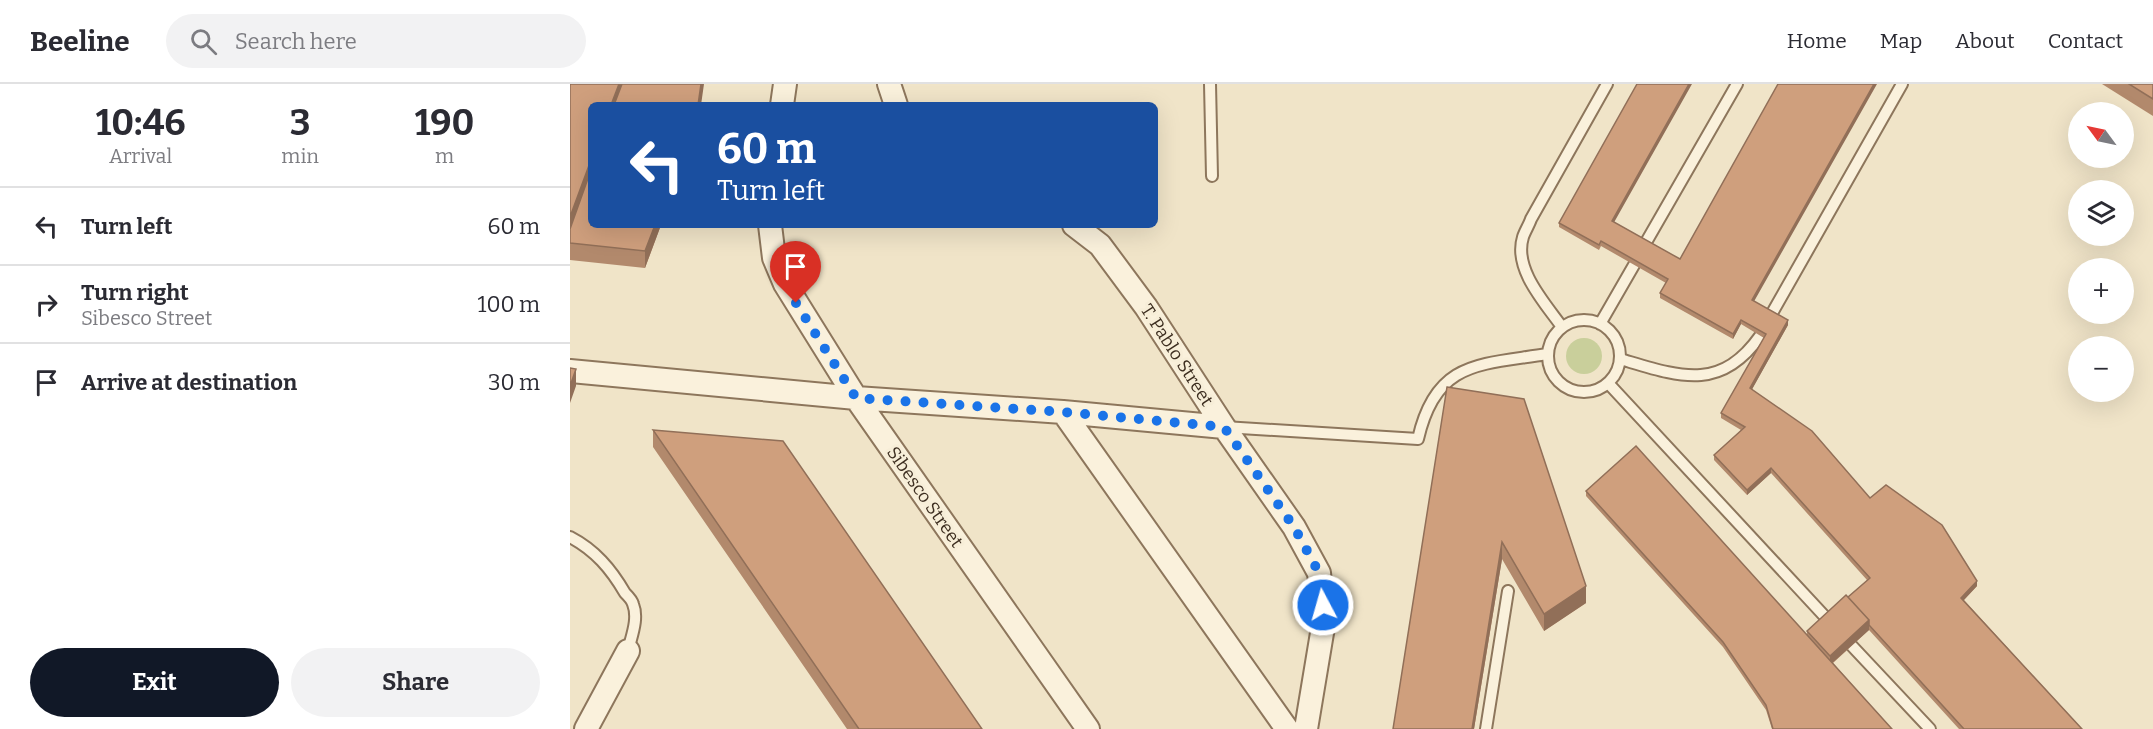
<!DOCTYPE html>
<meta charset="utf-8">
<style>
body{margin:0;font-family:Bitter,serif;background:#f2f2f3;color:#2b2b33;height:100vh;display:flex;flex-direction:column;font-size:22px;white-space:nowrap}
*{box-sizing:border-box;margin:0}
p{font-size:20px;color:#7c7c81}
.icon{flex:none;width:33px;height:33px;fill:none;stroke:currentColor;stroke-width:2;stroke-linecap:round;stroke-linejoin:round}
.map{position:relative;flex:1;overflow:hidden}
.details{display:flex;flex-direction:column;background:#fff;width:570px}
.details>*{flex:none}
.guide{position:absolute;left:18px;top:18px;width:570px;height:126px;border-radius:9px;box-shadow:0 6px 24px #0002;background:#1a4fa0;color:#fff;overflow:hidden}
.needle{width:39px;rotate:303deg}
.buttons{position:absolute;left:1498px;top:18px;display:grid;gap:12px}
.buttons a{display:grid;place-items:center;width:66px;height:66px;border-radius:50%;background:#fff;box-shadow:0 6px 24px #0002;font-size:30px}
.pin{position:absolute;display:grid;place-items:center;width:51px;height:51px;color:#fff;margin:-62px -26px;border-radius:50% 50% 50% 0;rotate:-45deg;box-shadow:0 0 6px #0007}
.pin .icon{rotate:45deg}
.me{position:absolute;width:66px;margin:-33px;rotate:354deg;stroke-linejoin:round;filter:drop-shadow(0 0 4px #0008)}
.turn{display:flex;align-items:center;gap:21px;height:126px;padding:0 30px;font-size:27px}
.turn .icon{width:78px;height:78px;stroke-width:2.5}
.turn b{display:block;font-size:42px;line-height:51px}
.eta{display:flex;justify-content:space-evenly;align-items:center;height:102px;text-align:center}
.eta b{font-size:36px;font-weight:700;line-height:42px}
.cta{display:flex;gap:12px;margin-top:auto;padding:12px 30px}
.cta a{flex:1;height:69px;border-radius:36px;background:#111827;color:#fff;font-size:24px;font-weight:700;line-height:69px;text-align:center}
.cta a+a{background:#f2f2f3;color:#2b2b33}
ul{padding:0;list-style:none}
li{display:flex;align-items:center;gap:18px;height:78px;padding:0 30px;border-top:2px solid #e1e1e2}
li div{flex:1}
li b{display:block;font-size:22px}
li em{font-style:normal}
header{display:flex;align-items:center;gap:36px;box-sizing:border-box;height:84px;padding:0 30px;background:#fff;border-bottom:2px solid #e1e1e2}
header strong{font-size:28px}
nav{display:flex;gap:33px;margin-inline-start:auto;font-size:21px}
.search{width:420px;height:54px;background:#f2f2f3;display:flex;align-items:center;gap:15px;box-sizing:border-box;padding:0 21px;border-radius:33px;color:#7c7c81;font-size:22px}
main{display:flex;flex:1;min-height:0}
.map>svg:first-child{display:block}
</style>
<header>
<strong>Beeline</strong>
<div class="search"><svg class="icon" aria-label="search" viewBox="0 0 24 24"><circle cx="10" cy="10" r="6"/><path d="M15 15l6 6"/></svg>Search here</div>
<nav><a>Home</a><a>Map</a><a>About</a><a>Contact</a></nav>
</header>
<main>
<section class="details">
<div class="eta">
<div><b>10:46</b><p>Arrival</p></div>
<div><b>3</b><p>min</p></div>
<div><b>190</b><p>m</p></div>
</div>
<ul>
<li><svg class="icon" aria-label="left" viewBox="0 0 24 24"><path d="M17 20v-9H6M10 6l-5 5 5 5"/></svg><div><b>Turn left</b></div><em>60 m</em></li>
<li><svg class="icon" aria-label="right" viewBox="0 0 24 24"><path d="M7 20v-9h11M14 6l5 5-5 5"/></svg><div><b>Turn right</b><p>Sibesco Street</p></div><em>100 m</em></li>
<li><svg class="icon" aria-label="arrive" viewBox="0 0 24 24"><path d="M6 21V4h12l-3 4 3 4H6"/></svg><div><b>Arrive at destination</b></div><em>30 m</em></li>
</ul>
<div class="cta"><a>Exit</a><a>Share</a></div>
</section>
<div class="map">
<svg width="1583" height="645" viewBox="0 0 1583 645">
<rect width="100%" height="100%" fill="#f0e4c8"/>
<path fill="#c9cf9b" d="M996 272a18 18 0 1 1 36 0a18 18 0 1 1-36 0Z"/>
<g fill="none" stroke-linecap="round" stroke-linejoin="round">
<defs>
<path id="lane" d="M640 0 642 92
M1075 160 1167 0
M1201 231 1332 0
M978 272a36 36 0 1 1 72 0a36 36 0 1 1-72 0Z
M1030 240 1064 181
M992 243C975 219 943 185 953 153 955 147 959 141 961 135L1037 0
M1050 275C1108 292 1150 309 1190 252
M1038 299 1259 537
M654 343 848 355C866 276 910 281 977 270
M0 453C25 466 41 485 55 509 58 512 62 516 63 520 69 535 61 553 58 567
M1282 562 1360 645
M916 645 938 507"/>
<path id="street" d="M319 0 326 21
M212 21 215 0
M200 141 204 174 215 200 286 314 518 645
M504 141 530 161 576 223 654 343 724 443 749 489 754 537 736 645
M0 287 286 314 493 328 654 343
M493 328 717 645
M16 645 58 567"/>
</defs>
<use href="#lane" stroke="#8d765c" stroke-width="14"/>
<use href="#street" stroke="#8d765c" stroke-width="26"/>
<use href="#lane" stroke="#faf1dc" stroke-width="10"/>
<use href="#street" stroke="#faf1dc" stroke-width="22"/>
</g>
<path fill="#b2896c" d="M0 0 21 141H91L75 184 0 176Z
M1532 0H1583V32Z
M1044 138 1184 217 1218 241 1182 305 1300 414 1407 502 1394 516 1512 645H1389L1299 546 1263 579 1322 645H1202L1196 626 1153 563 1016 412V407L1237 551V547L1278 513 1297 496 1201 389 1177 411 1144 376V371L1171 346 1151 334V329L1194 254 1171 240 1163 255 1090 214V209L1096 199 1031 162 1029 166 989 143V139Z
M877 303 1016 519 974 547 932 475 904 645H823Z
M83 346 412 645H277L83 363Z"/>
<path fill="#916f58" d="M49 0H55L47 21H41Z
M131 0H134L131 21H128Z
M1119 0H1122L1042 142V137Z
M1304 0H1307L1182 221V216Z
M21 76V93L0 150V133Z
M85 141H91L75 184V167Z
M1171 236V240L1163 255V250Z
M1218 236V241L1180 309V304Z
M6 285V302L0 319V302Z
M1201 384V389L1177 411V406Z
M932 458V475L904 645H902Z
M1407 497V502L1391 519V514Z
M1016 502V519L974 547V530Z
M1299 536V546L1260 581V572Z"/>
<path fill="#cf9f7d" stroke="#916f58" stroke-width="1.5" d="M0 0H49L41 21H21V76L0 133Z
M52 0H131L128 21H44Z
M1067 0H1119L1042 137 1110 175 1208 0H1304L1182 216 1218 236 1180 304 1242 347 1300 414 1316 401 1372 441 1407 497 1391 514 1512 645H1394L1299 541V536L1278 513 1300 494 1201 384 1177 406 1144 371 1175 343 1151 329 1196 250 1171 236 1163 250 1090 209 1098 195 1031 157 1029 161 989 139Z
M1559 0H1583V15Z
M21 86V141H85L75 167 0 159V145Z
M0 284 6 285 0 302Z
M877 303 954 315 1016 502 974 530 932 458 902 645H823Z
M83 346 213 357 412 645H289Z
M1066 362 1322 645H1203L1196 621 1153 558 1016 407Z
M1276 511 1299 536 1260 572 1237 547Z"/>
<g fill="none" stroke-linecap="round" stroke-linejoin="round">
<path stroke="#1a73e8" stroke-width="10" stroke-dasharray="0 18" d="M226 219 286 314 493 328 654 343 724 443 741 474 749 489 753 521"/>
</g>
<g text-anchor="middle" stroke-width="6" stroke-linejoin="round" paint-order="stroke">
<g font-size="18" fill="#3d2e20" stroke="#f7eed8">
<text transform="translate(607 271) rotate(57)" y="6">T. Pablo Street</text>
<text transform="translate(355 413) rotate(55)" y="6">Sibesco Street</text>
</g>
</g>
</svg>
<div class="buttons">
<a><svg class="needle" viewBox="-14 -14 28 28"><path d="M0-13l5 13h-10z" fill="#e53935"/><path d="M0 13l5-13h-10z" fill="#7c7c81"/></svg></a>
<a><svg class="icon" aria-label="layers" viewBox="0 0 24 24"><path d="M12 4l9 5-9 5-9-5zM3 14l9 5 9-5"/></svg></a>
<a>+</a>
<a>−</a>
</div>
<div class="pin" style="left:226px;top:219px;background:#d93025"><svg class="icon" aria-label="arrive" viewBox="0 0 24 24"><path d="M6 21V4h12l-3 4 3 4H6"/></svg></div>
<svg class="me" style="left:753px;top:521px" viewBox="-20 -20 40 40"><circle r="17" fill="#1a73e8" stroke="#fff" stroke-width="3"/><path d="M0-11L8 9 0 5-8 9z" fill="#fff"/></svg>
<div class="guide">
<div class="turn"><svg class="icon" aria-label="left" viewBox="0 0 24 24"><path d="M17 20v-9H6M10 6l-5 5 5 5"/></svg><div><b>60 m</b>Turn left</div></div>
</div>
</div>
</main>
